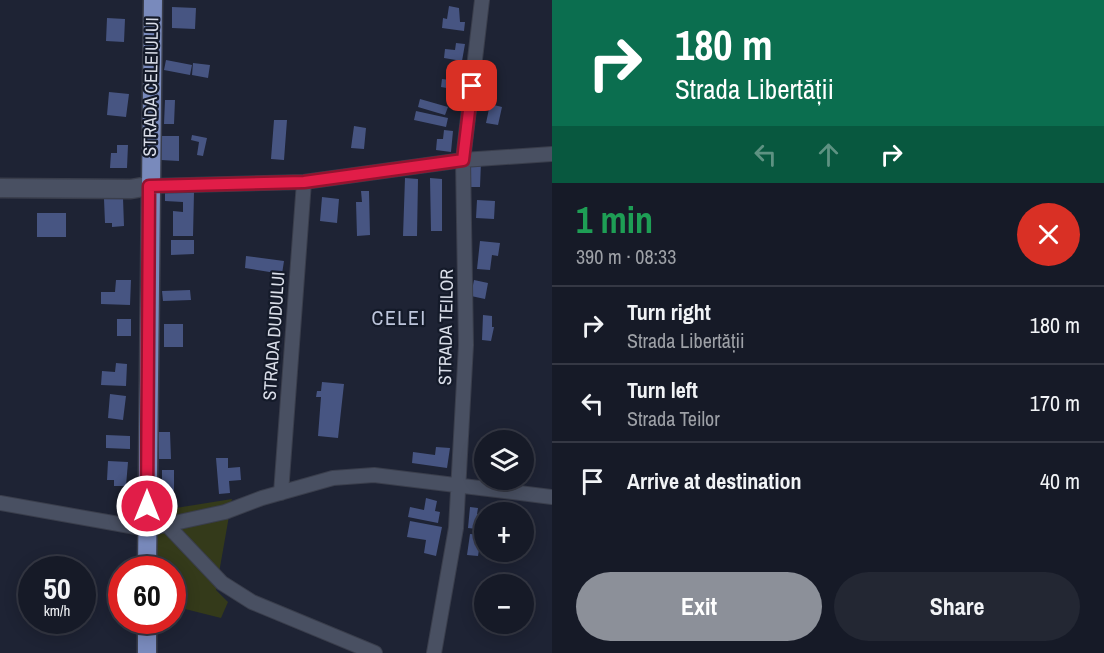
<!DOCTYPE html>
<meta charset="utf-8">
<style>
body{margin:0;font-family:"Archivo Narrow",sans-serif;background:#232733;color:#f1f3f6;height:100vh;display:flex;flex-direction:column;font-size:22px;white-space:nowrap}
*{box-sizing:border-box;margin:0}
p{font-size:20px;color:#9ea1a7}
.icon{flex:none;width:33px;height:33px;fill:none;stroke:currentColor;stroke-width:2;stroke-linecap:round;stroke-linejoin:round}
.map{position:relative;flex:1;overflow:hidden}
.drawer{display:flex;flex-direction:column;background:#161a27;width:552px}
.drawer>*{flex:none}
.hud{background:#0b6e4f;color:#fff;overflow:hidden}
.fabs{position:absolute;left:474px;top:430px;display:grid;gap:12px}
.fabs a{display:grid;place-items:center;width:60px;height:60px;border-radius:50%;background:#161a27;box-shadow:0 3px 15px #0003,0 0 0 2px #353844;font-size:30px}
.speed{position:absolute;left:18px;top:556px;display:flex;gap:12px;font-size:30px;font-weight:700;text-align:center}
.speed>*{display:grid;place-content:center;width:78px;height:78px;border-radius:50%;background:#161a27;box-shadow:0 3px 15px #0003,0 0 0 2px #353844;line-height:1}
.speed small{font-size:15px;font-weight:400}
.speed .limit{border:9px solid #d22;background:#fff;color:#111}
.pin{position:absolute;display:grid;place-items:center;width:51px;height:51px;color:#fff;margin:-26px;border-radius:12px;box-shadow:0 3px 9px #0006}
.me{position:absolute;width:66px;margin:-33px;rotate:0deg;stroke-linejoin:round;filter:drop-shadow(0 0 4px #0008)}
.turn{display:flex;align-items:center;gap:21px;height:126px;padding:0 24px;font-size:27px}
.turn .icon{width:78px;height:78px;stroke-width:2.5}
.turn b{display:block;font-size:42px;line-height:51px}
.lanes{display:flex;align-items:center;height:57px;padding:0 24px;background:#0003;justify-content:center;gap:30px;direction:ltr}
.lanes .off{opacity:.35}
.round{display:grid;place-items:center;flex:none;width:63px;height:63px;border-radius:32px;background:#232733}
.head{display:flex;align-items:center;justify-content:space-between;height:102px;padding:0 24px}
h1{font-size:36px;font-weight:800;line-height:45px;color:#1e9e55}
.action{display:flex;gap:12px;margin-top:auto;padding:12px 24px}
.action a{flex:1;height:69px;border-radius:36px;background:#8c9099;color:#fff;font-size:24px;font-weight:800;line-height:69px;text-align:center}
.action a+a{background:#232733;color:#f1f3f6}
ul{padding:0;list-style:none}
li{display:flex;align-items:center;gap:18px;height:78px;padding:0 24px;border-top:2px solid #353844}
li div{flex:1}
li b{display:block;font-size:22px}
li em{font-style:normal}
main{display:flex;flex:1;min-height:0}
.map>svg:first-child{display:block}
</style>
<main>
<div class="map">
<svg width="552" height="653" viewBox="0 0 552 653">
<rect width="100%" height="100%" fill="#1e2334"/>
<path fill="#343a1a" d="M232 499 216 590 228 602 221 618 173 606 172 570H157V511Z"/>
<path fill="#475582" d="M449 6 459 8 460 22H465L464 31 442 28 443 18 447 19Z
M172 7 196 8 195 29 172 28Z
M107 18 125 19 124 42 106 41Z
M456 43 465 44 462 61 444 58 445 49 455 50Z
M166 60 192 65 190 75 164 70Z
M193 63 210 65 208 78 192 75Z
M452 71 462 72V84L459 83 458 90 441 87 442 79 450 80Z
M109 92 129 94 126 117 107 115Z
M420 99 448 107 445 115 418 107Z
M165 100H175L174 124H164Z
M490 104 502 107 498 125 486 123Z
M416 111 448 118 446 127 414 120Z
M274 120H287L284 160 271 159Z
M354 126 366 128 364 149 351 148Z
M444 130 453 131 451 152 436 150 437 139H443Z
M192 135 207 138 203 156 197 155 199 142 191 140Z
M161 136H179V161L161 160Z
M117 145H128L127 168H110L111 153H117Z
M469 162H481L480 187H468Z
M405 178 418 179 417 236H403Z
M430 178 442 179V231H431Z
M165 191 194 192 193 236H173V211L183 212V202L165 201Z
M361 191H369L370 235 357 236 356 202H362Z
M322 197 339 199 337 223 320 221Z
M123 198 124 226 112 227V223H105L104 199Z
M477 200 495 201 494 219 476 218Z
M37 213H66V237H37Z
M171 240H194V254L171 255Z
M480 241 500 243 498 256 492 255 490 270 477 269Z
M246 256 284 261 282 274 245 268Z
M116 280H131L130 305 101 304V292H115Z
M474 280 488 283 485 299 471 296Z
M190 290 191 300 163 301 162 291Z
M483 315 492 316V327H494L491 341 482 340Z
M117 319H131V336H117Z
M164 324H183V347H164Z
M116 363 127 364 126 386 101 385 102 371 115 372Z
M322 382 344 384 338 438 318 436 321 397H316L317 391H321Z
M110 394 126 396 123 420 108 418Z
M158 432H170L171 459H159Z
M106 435 130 436V449L106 448Z
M436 447 450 448 447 468 412 463 413 452 435 455Z
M216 458H228V468L240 467 241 480 229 481 230 493 219 494Z
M108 461 128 462 126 486H114V480H107Z
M162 470H174V501H162Z
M426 498 437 501 435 511 440 512 438 523 408 517 410 507 424 510Z
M470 507 478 508 477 514H482L477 529 468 528Z
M410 521 442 527 436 556 424 553 426 540 407 537Z
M470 534 484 535V544L480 543 478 556 467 555Z"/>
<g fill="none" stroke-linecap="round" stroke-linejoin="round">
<defs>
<path id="street" d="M149 186 304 182 463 160 552 154
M281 493 304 182
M0 503 147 529 225 512 262 498 333 478 374 475 552 497
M168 526 222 583 252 602 375 653
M434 653 456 528 466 345 463 160 482 0"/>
<path id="secondary" d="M0 188 131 189 149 186"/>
<path id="primary" d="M147 570 153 0
M147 621V653"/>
</defs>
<use href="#street" stroke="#3a3e4c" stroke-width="16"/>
<use href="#secondary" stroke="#3a3e4c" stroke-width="21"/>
<use href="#primary" stroke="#3a3e4c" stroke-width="21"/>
<use href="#street" stroke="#495062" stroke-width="14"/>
<use href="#secondary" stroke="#495062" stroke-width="18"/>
<use href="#primary" stroke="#798abc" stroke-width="18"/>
</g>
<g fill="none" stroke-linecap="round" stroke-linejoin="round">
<defs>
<path id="route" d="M147 506 149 186 304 182 463 160 472 86"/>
</defs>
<use href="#route" stroke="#92132f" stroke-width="15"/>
<use href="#route" stroke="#e11d48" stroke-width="10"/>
</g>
<g text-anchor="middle" stroke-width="4.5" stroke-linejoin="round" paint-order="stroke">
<g font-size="18" fill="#dadee9" stroke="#141a29">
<text transform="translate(151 87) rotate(-89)" y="6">STRADA CELEIULUI</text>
<text transform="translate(446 327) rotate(-89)" y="6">STRADA TEILOR</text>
<text transform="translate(274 336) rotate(-86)" y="6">STRADA DUDULUI</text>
</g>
<g font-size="20" letter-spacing="1.5" fill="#bec6dc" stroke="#141a29">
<text x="399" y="325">CELEI</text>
</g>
</g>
</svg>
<div class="fabs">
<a><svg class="icon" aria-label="layers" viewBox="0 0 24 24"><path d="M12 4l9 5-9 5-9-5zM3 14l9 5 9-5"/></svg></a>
<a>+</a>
<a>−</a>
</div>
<div class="speed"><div>50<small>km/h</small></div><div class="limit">60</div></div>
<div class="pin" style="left:472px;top:86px;background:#d93025"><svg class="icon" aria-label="arrive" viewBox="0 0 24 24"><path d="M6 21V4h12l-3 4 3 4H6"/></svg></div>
<svg class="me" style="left:147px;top:506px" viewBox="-20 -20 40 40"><circle r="17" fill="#e11d48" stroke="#fff" stroke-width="3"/><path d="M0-11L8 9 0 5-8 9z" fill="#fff"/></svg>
</div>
<section class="drawer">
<div class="hud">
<div class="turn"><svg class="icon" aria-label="right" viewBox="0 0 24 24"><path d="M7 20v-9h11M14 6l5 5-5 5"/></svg><div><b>180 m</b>Strada Libertății</div></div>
<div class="lanes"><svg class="icon off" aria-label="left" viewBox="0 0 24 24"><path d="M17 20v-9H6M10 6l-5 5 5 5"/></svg><svg class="icon off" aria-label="ahead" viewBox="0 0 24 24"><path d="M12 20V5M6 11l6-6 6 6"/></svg><svg class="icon" aria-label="right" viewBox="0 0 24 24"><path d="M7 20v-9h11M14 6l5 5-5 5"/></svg></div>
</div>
<div class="head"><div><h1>1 min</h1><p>390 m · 08:33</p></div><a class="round" style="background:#d93025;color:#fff"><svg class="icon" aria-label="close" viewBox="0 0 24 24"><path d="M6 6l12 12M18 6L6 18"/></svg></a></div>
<ul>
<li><svg class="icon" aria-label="right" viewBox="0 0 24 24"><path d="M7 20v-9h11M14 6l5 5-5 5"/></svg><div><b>Turn right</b><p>Strada Libertății</p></div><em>180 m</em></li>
<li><svg class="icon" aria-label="left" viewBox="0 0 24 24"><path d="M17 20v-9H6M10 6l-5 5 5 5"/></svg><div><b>Turn left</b><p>Strada Teilor</p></div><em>170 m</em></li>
<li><svg class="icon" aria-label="arrive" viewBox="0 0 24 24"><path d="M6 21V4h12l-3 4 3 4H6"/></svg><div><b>Arrive at destination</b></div><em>40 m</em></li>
</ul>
<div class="action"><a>Exit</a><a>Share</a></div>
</section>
</main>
